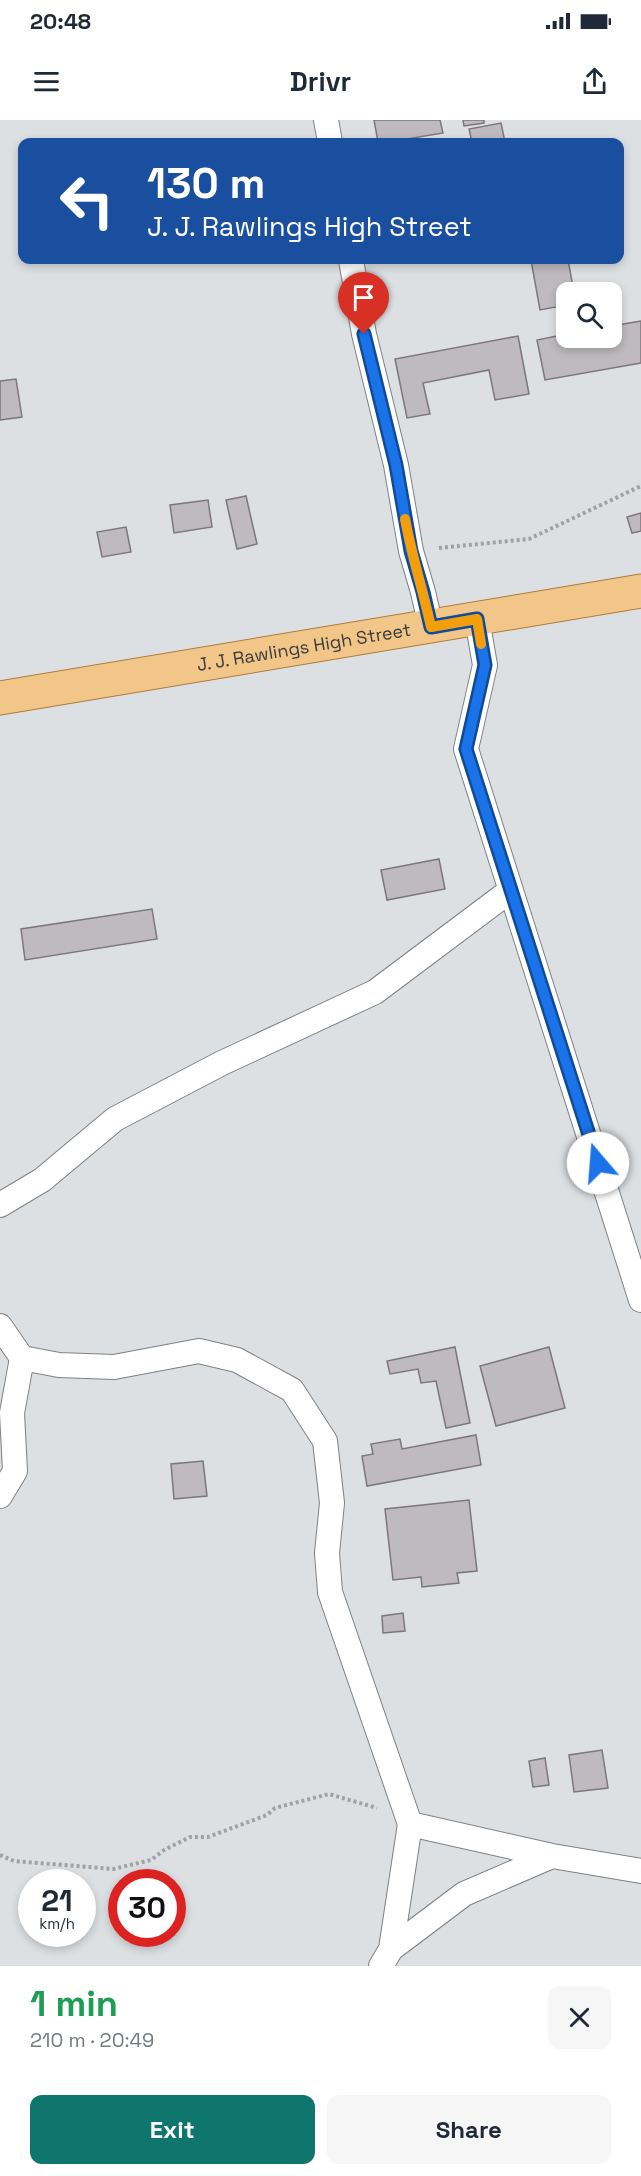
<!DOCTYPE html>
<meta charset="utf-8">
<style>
body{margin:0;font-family:"Space Grotesk",sans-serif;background:#f6f6f7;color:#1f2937;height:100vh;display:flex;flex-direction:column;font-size:22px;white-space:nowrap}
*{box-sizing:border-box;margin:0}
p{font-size:20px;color:#747a83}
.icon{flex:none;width:33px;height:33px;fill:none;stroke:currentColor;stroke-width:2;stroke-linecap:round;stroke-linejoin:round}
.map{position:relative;height:1846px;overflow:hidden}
.panel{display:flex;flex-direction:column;background:#fff;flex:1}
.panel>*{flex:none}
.banner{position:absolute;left:18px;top:18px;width:606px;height:126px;border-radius:12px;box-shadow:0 3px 9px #0003;background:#1a4fa0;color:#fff;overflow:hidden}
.tools{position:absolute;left:556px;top:162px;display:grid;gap:12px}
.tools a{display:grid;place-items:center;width:66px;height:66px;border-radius:12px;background:#fff;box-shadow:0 3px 9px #0003;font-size:30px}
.speed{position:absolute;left:18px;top:1749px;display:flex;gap:12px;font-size:30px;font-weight:700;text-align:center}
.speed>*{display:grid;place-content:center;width:78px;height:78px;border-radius:50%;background:#fff;box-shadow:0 3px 9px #0003;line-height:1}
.speed small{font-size:15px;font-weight:400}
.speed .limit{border:9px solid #d22;background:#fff;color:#111}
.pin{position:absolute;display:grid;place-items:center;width:51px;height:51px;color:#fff;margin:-62px -26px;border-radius:50% 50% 50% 0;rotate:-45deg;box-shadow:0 0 6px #0007}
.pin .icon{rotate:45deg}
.me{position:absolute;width:66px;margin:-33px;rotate:342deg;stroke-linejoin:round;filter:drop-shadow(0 0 4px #0008)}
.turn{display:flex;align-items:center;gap:21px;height:126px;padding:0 30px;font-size:27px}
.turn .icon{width:78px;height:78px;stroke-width:2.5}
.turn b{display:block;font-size:42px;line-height:51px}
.round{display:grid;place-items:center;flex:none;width:63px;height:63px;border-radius:12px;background:#f6f6f7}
.headline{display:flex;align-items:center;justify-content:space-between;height:102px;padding:0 30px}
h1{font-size:36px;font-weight:800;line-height:45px;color:#1e9e55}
.action{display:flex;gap:12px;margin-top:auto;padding:12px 30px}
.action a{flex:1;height:69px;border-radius:12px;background:#0f766e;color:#fff;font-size:24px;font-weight:800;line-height:69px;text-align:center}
.action a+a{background:#f6f6f7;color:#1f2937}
.status{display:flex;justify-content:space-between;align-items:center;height:42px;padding:0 30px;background:#fff;direction:ltr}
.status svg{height:16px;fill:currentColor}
header{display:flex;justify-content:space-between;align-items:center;height:78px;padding:0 30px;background:#fff;font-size:27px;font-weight:800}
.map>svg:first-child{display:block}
</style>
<div class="status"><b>20:48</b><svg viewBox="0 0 49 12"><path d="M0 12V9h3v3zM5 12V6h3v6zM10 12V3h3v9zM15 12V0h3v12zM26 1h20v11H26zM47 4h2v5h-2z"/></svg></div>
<header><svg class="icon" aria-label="menu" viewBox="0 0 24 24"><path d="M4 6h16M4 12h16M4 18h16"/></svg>Drivr<svg class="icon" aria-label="share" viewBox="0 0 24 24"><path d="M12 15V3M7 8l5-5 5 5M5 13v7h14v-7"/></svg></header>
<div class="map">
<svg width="641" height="1846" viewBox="0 0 641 1846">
<rect width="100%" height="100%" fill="#dde0e3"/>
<path fill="#bebabd" stroke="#7b777a" stroke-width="1.5" d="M374 0H440L443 13 389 22H378Z
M463 0H484V3L464 6Z
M501 3 505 22H472L469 9Z
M531 140H568L574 172H567V185L540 190Z
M641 201V243L545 260 537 220 567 214V218H612V206Z
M518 216 529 274 495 280 489 250 423 263 430 294 407 298 395 239Z
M16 259 22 297 0 300V261Z
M246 376 257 424 237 429 226 380Z
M208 380 212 407 174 413 170 385Z
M641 393V411L632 413 627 397Z
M126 407 131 432 102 437 97 412Z
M439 739 445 769 387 780 381 750Z
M152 789 157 819 25 840 21 809Z
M455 1227 470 1303 446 1308 436 1261 421 1263 418 1249 390 1254 387 1241Z
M549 1227 565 1288 496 1306 480 1246Z
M476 1315 481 1345 367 1366 362 1336 373 1334 371 1324 400 1319 402 1329Z
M203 1341 207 1376 174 1379 171 1344Z
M469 1380 477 1451 457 1453 459 1463 422 1467 421 1457 393 1460 385 1389Z
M403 1493 405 1511 383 1513 382 1496Z
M602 1630 608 1668 574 1672 569 1635Z
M545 1638 549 1665 533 1667 529 1641Z"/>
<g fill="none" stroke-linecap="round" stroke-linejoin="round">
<defs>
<path id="minor" d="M326 0 330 22
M351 140 364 214 396 345 411 431 423 472 431 507
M477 499 485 545 466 629 641 1180
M0 1085 42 1060 115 999 222 943 375 872 511 770
M0 1206 22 1238 59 1245 114 1247 199 1231 237 1240 292 1270 325 1321 332 1383 327 1433 330 1472 410 1704 391 1829 381 1846
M0 1376 15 1351 12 1293 22 1238
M410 1704 552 1736 641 1751
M391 1829 464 1774 552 1736"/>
<g id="primary">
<path id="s1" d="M0 578 641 471"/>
</g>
</defs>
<use href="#minor" stroke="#7e8184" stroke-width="26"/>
<use href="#primary" stroke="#ac7c3a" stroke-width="35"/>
<path stroke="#9fa1a4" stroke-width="4" stroke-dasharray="3 3" stroke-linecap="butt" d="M439 428 529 419 641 366
M0 1735 14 1741 113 1749 151 1740 164 1730 190 1717H208L267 1695 275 1688 329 1674 377 1688"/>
<use href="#minor" stroke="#fff" stroke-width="24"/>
<use href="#primary" stroke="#f2c588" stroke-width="33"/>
</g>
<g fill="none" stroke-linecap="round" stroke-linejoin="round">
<defs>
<path id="route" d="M364 214 396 345 411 431 423 472 431 507 477 499 485 545 466 629 598 1043"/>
</defs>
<use href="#route" stroke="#114b97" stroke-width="15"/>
<use href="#route" stroke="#1a73e8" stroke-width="10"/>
<path stroke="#f59e0b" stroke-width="10" d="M405 399C412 436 423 471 431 507L477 499 481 524"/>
</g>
<g text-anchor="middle" stroke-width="5" stroke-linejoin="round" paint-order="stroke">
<g font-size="18" fill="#3a3b3c" stroke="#eaedf1">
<text dy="6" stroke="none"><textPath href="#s1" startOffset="308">J. J. Rawlings High Street</textPath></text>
</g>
</g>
</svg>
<div class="tools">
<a><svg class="icon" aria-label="search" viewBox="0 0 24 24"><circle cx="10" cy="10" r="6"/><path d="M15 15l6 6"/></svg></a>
</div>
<div class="speed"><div>21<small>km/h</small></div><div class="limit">30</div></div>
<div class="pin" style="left:364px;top:214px;background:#d93025"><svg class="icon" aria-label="arrive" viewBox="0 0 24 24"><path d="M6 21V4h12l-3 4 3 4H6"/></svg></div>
<svg class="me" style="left:598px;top:1043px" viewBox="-20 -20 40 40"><circle r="19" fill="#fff"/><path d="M0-13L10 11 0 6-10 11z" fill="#1a73e8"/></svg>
<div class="banner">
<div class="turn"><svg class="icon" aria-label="left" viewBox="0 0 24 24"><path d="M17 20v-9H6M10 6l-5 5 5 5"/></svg><div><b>130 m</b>J. J. Rawlings High Street</div></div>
</div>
</div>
<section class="panel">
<div class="headline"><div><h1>1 min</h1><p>210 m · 20:49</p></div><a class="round"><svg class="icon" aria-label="close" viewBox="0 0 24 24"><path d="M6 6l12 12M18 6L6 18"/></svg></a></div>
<div class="action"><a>Exit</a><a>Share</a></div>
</section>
